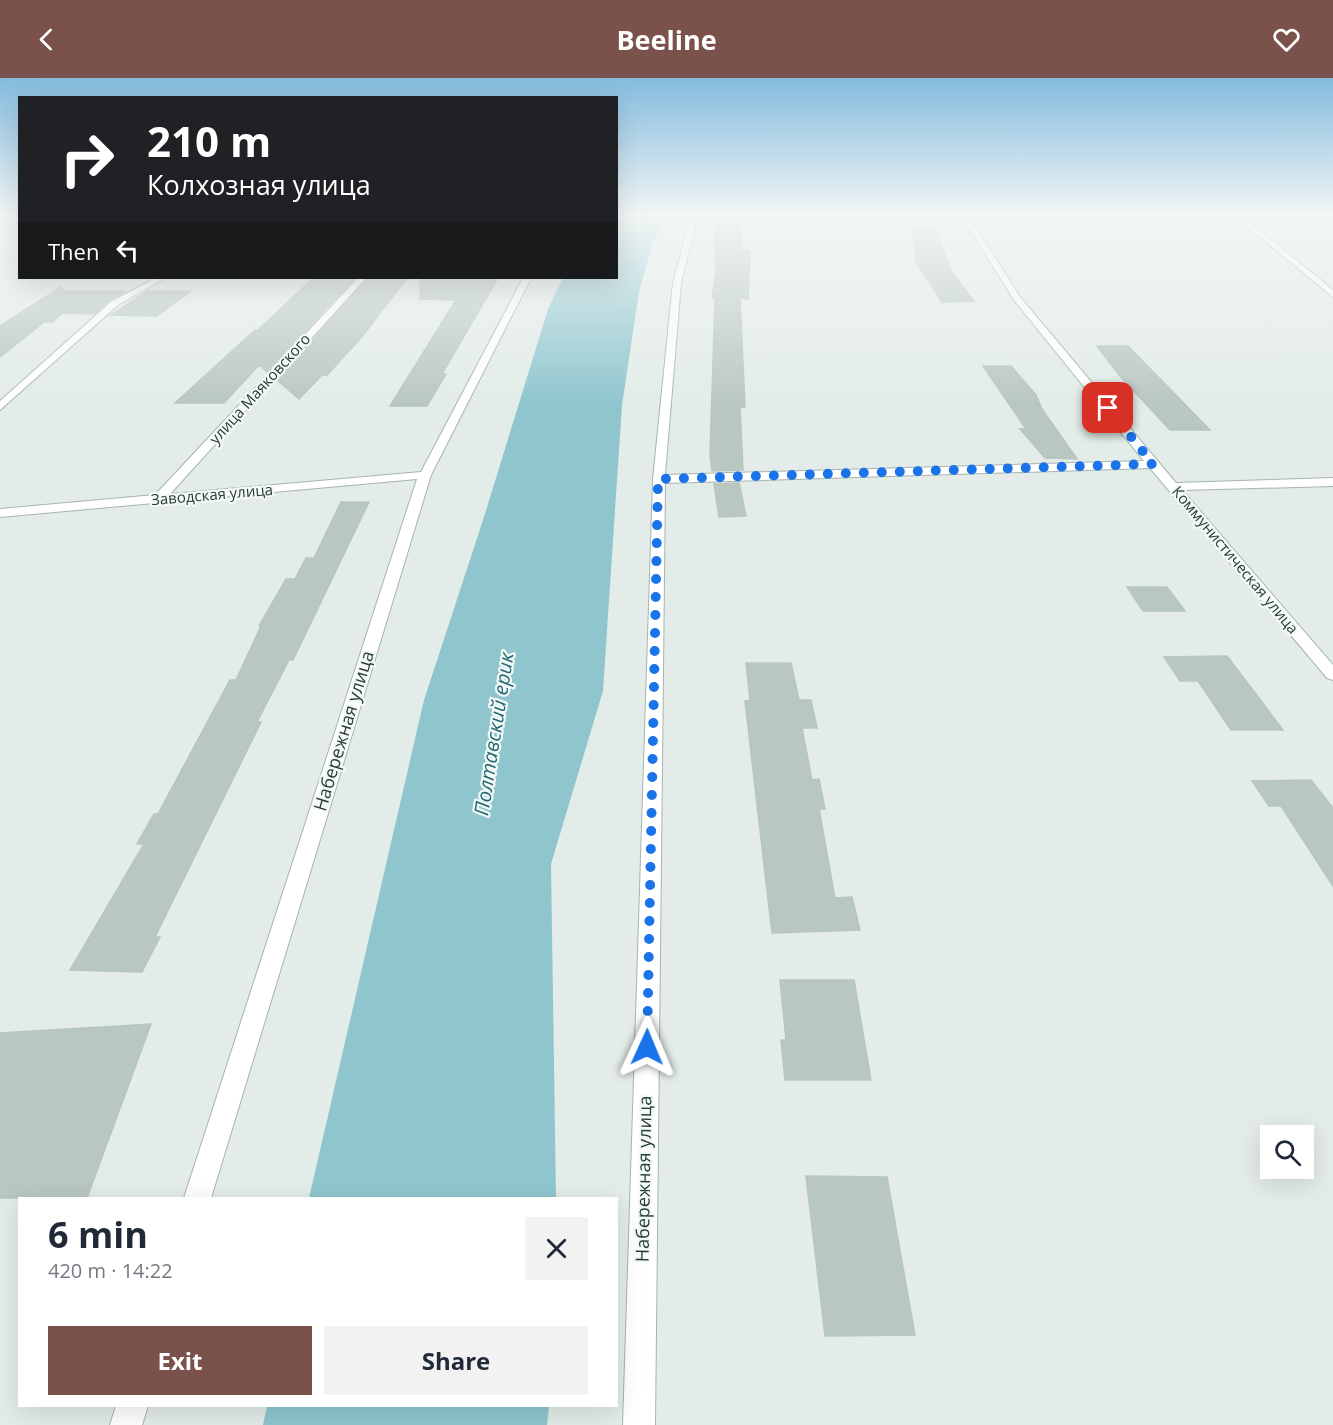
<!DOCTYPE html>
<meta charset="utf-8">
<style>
body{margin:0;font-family:"Open Sans",sans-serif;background:#f2f2f3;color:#1f2937;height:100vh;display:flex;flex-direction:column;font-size:22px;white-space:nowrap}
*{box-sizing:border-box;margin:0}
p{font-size:20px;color:#747a83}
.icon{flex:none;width:33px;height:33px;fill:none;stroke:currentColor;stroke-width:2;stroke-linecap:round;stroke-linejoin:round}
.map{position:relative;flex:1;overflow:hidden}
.panel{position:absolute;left:18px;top:1119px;width:600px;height:210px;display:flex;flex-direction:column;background:#fff;border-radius:0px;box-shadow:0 6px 24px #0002}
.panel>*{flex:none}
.guide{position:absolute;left:18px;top:18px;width:600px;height:183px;border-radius:0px;box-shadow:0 6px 24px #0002;background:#202124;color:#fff;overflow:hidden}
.tools{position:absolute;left:1260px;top:1047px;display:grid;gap:12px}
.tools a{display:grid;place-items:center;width:54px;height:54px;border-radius:0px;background:#fff;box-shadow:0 6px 24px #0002;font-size:30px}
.pin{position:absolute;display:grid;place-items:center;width:51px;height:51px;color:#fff;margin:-26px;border-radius:12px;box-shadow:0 3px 9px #0006}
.me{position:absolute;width:66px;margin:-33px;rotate:1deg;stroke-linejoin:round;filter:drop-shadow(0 0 4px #0008)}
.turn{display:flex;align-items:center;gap:21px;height:126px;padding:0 30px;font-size:27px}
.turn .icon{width:78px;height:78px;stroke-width:2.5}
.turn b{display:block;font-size:42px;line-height:51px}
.then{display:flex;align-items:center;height:57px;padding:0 30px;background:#0003;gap:12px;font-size:22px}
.round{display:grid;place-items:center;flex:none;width:63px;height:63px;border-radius:0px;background:#f2f2f3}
.head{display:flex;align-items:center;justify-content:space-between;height:102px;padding:0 30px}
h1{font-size:36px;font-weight:700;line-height:45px}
.primary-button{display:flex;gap:12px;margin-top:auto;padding:12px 30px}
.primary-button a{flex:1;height:69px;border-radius:0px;background:#7a514b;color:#fff;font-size:24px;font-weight:700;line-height:69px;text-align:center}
.primary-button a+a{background:#f2f2f3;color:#1f2937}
header{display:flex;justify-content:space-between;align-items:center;height:78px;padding:0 30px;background:#7a514b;color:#fff;font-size:27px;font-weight:700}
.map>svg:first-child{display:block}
</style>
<header><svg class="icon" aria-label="back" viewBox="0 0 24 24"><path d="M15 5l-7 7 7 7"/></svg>Beeline<svg class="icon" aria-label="heart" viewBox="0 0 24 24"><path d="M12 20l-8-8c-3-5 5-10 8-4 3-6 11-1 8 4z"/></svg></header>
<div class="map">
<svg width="1333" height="1347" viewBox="0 0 1333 1347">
<rect width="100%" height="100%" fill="#e3ece8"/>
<path fill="#8fc6ce" d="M617 137H667L653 164 639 214 622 327 603 613 551 786 556 1120H309L424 622 484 439 548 231 563 200H616Z
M267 1328H549L547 1347H263Z"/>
<path fill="#b9c7c1" stroke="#b6c6bf" stroke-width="1.5" d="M719 137H740L742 173H750L748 221 740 220 745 329H740L743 392 712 393 710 378 715 220H712L716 194 714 155Z
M913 149 935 150 951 193 974 223 942 224 916 184Z
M313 200H355L267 294 259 287 224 325H175L255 252H258Z
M368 200H407L361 260 327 297H322L299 321 277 302Z
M420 200H498L442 296H446L427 328H390L456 222 420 221Z
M61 209 64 213H126L111 221 94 236 63 235 52 244H44L0 279V248Z
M147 213H191L157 238 111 237Z
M1097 268H1128L1210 352H1170L1119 297Z
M983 288H1011L1036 317 1042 331 1077 381 1045 380 1020 351H1026Z
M739 405 746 438 719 439 714 406Z
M341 424H369L293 582H289L257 644H261L155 859H160L142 894 70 892 144 766H137L154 736H158L230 602H236L261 548H259L286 501H295L306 480H314Z
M1127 509H1167L1185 533H1143Z
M1227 578 1262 624 1283 652H1231L1198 603H1180L1164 579Z
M746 585H791L799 622H811L817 650H802L812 702 819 701 825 731H819L835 820 852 819 860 852 772 855 745 623 750 622Z
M1311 702 1333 730V808L1281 728H1269L1252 703Z
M780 902H854L871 1002H785L781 962H786Z
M151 946 87 1120H0V955Z
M806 1098 887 1099 915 1257 825 1258Z"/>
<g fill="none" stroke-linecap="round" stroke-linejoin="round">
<defs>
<path id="street" d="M691 137H698L681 205 665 397 1144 383 1014 222 961 137H968L1020 219 1176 405 1333 400V408L1182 412 1333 587V602L1327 600 1150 390 665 405 655 1347H623L653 401 673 205Z
M1233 137H1241L1333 212V219Z
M156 200H165L118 227 0 332V323L112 223Z
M358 200H366L170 416 421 394 523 200H531L431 397 211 1120H184L417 401 0 439V431L155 417Z
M116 1328H148L142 1347H110Z"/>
</defs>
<use href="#street" stroke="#a6b4af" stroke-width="2"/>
<use href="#street" fill="#fff" fill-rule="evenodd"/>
</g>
<linearGradient id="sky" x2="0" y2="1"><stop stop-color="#84bbde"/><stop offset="0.42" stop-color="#f2f6f5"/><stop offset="1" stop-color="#f2f6f5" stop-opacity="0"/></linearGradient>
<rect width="1333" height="326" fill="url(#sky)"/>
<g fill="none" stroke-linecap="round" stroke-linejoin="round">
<path stroke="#1a73e8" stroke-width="10" stroke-dasharray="0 18" d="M647 969 658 401 1153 386 1108 330"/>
</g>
<g text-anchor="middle" stroke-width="4.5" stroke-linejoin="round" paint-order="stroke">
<g font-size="15" fill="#243d35" stroke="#f4f9f6">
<text transform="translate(260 311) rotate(-48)" y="5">улица Маяковского</text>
<text transform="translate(212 417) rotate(-5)" y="5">Заводская улица</text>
<text transform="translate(1235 482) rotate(50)" y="5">Коммунистическая улица</text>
</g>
<g font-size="18" fill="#243d35" stroke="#f4f9f6">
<text transform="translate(344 653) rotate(-73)" y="6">Набережная улица</text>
<text transform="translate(644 1101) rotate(-89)" y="6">Набережная улица</text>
</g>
<g font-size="20" font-style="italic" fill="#216a75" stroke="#f4f9f6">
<text transform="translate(494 656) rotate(-81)" y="7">Полтавский ерик</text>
</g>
</g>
</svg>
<div class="tools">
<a><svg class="icon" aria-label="search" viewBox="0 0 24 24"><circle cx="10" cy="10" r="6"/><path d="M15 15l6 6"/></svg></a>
</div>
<div class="pin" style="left:1108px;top:330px;background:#d93025"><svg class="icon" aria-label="arrive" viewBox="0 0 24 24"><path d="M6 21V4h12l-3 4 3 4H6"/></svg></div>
<svg class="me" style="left:647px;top:969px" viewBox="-20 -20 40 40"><path d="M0-17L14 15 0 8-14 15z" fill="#1a73e8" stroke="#fff" stroke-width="4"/></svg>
<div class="guide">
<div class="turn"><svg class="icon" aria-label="right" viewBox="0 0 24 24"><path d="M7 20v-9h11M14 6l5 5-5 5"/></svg><div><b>210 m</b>Колхозная улица</div></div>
<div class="then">Then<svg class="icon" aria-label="left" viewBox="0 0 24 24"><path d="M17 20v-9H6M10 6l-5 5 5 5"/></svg></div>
</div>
<section class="panel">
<div class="head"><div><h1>6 min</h1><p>420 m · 14:22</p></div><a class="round"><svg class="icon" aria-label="close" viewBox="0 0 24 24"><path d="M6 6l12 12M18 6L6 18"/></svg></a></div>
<div class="primary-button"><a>Exit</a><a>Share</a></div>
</section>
</div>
